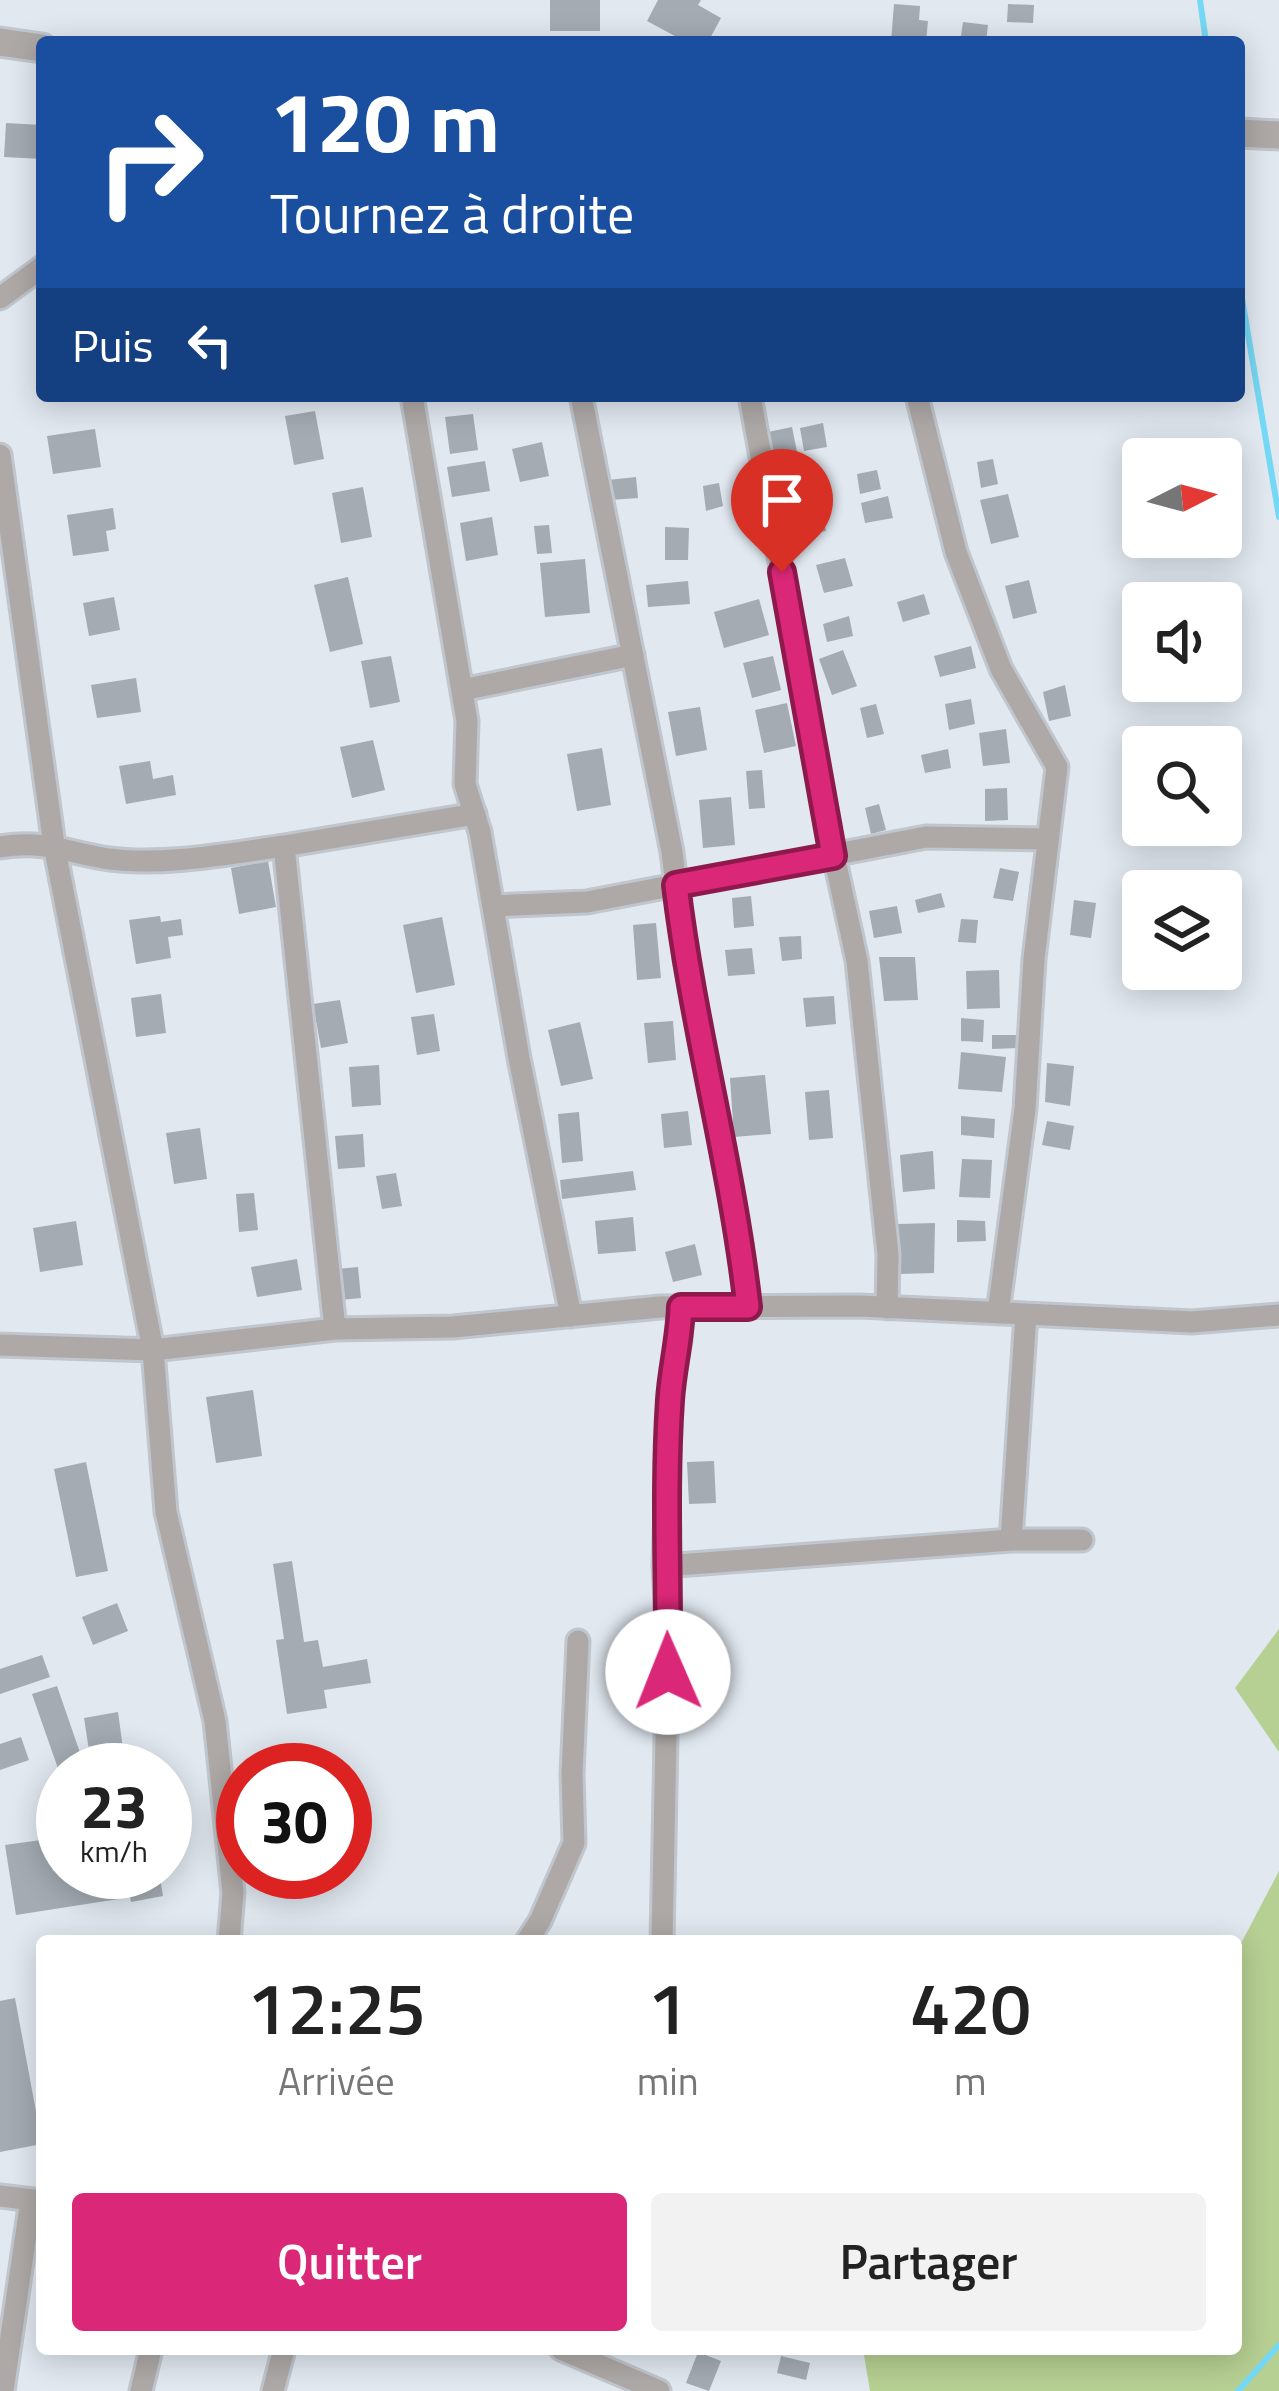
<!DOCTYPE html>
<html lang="fr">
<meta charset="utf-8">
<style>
body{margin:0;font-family:"Titillium Web",sans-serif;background:#f2f2f2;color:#222;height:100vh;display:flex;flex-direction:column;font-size:45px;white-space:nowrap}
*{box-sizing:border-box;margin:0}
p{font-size:39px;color:#767676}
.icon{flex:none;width:66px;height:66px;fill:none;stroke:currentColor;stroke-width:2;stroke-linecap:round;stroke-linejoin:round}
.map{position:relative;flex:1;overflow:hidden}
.sheet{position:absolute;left:36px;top:1935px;width:1206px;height:420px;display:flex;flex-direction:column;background:#fff;border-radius:12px;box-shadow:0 6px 30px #0003}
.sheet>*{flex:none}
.top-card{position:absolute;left:36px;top:36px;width:1209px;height:366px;border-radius:12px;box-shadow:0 6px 30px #0003;background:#1a4fa0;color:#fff;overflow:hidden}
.needle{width:78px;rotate:84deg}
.tools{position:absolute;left:1122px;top:438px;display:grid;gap:24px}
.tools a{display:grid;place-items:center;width:120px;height:120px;border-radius:12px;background:#fff;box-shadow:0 6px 30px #0003;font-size:60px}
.speed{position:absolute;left:36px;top:1743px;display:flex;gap:24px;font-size:60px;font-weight:700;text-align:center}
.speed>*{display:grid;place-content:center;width:156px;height:156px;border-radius:50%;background:#fff;box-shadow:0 6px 30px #0003;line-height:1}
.speed small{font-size:30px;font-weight:400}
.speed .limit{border:18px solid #d22;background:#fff;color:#111}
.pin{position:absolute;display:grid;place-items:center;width:102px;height:102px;color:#fff;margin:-123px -51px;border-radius:50% 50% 50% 0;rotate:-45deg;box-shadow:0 0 12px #0007}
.pin .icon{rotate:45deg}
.me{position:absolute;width:132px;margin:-66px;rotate:359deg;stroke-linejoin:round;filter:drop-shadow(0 0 9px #0008)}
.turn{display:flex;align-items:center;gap:42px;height:252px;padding:0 36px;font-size:54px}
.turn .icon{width:156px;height:156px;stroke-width:2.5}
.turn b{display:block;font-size:84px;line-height:102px}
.then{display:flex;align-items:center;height:114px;padding:0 36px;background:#0003;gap:24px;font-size:45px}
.eta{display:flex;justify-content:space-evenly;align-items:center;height:204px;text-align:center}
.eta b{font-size:72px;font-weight:600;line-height:84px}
.button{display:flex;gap:24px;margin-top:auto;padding:24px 36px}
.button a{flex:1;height:138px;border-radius:12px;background:#db2777;color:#fff;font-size:48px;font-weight:600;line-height:138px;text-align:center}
.button a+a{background:#f2f2f2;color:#222}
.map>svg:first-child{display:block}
</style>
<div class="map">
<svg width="1279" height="2391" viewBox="0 0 1279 2391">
<rect width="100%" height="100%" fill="#e1e8f0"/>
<path fill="#b6cf92" d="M1279 1629V1752L1235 1688Z
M1279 1871V2391H870L863 2349H1236V1953Z"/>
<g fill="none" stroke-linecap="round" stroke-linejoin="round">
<path stroke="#75d9f5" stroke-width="6" d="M1200 0 1206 42
M1239 281 1279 517
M1238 2391 1279 2345"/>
</g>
<path fill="#a4abb2" d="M550 0H600V31H550Z
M658 0H701L698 5 721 18 708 42H686L647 21Z
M894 4 920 6 919 20 928 21 926 42H891Z
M1008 4 1034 5 1033 23 1007 22Z
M963 22 988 25 986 42H960Z
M6 123 42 125V159L4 157Z
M315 411 324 459 294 465 285 416Z
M473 414 478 450 450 454 445 417Z
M823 423 827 447 804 451 800 428Z
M792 427 798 457 772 462 768 432Z
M95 429 101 467 53 474 47 436Z
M542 442 549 476 520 482 512 449Z
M993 459 998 484 981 488 977 462Z
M485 461 490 491 452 497 447 467Z
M877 470 881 489 860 494 857 474Z
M636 477 638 498 610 500 608 480Z
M719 483 723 506 706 511 703 486Z
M363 487 372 537 341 543 332 493Z
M818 490 826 531 794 537 786 497Z
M1008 494 1019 537 991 544 980 500Z
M888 496 893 518 865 523 861 503Z
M113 508 116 529 106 531 109 551 73 556 67 515Z
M492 517 498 555 466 561 460 523Z
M549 525 552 553 537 554 534 526Z
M665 527 689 528 688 560H665Z
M845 558 853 586 824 593 816 565Z
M585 559 590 613 545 617 540 563Z
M348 577 363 644 330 652 314 585Z
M1029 580 1037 613 1013 619 1005 586Z
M688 581 690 604 648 607 646 585Z
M924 594 930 614 903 622 897 602Z
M114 597 120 630 89 636 83 603Z
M759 599 769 635 724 648 714 612Z
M849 616 853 636 827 642 823 624Z
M971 646 976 668 940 677 934 656Z
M843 650 857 686 832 695 819 659Z
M391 656 400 702 370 708 361 661Z
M773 656 781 690 752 698 743 663Z
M136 678 141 712 97 718 91 685Z
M1065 685 1071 716 1049 721 1043 692Z
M971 699 975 724 949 730 945 704Z
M787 703 796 746 764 753 755 710Z
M876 704 884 734 867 738 860 708Z
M700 707 707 750 676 756 668 712Z
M1006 729 1010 763 983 766 979 733Z
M373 740 385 790 352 798 340 747Z
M602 748 611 805 577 811 567 754Z
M948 749 951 768 925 773 921 755Z
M150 761 153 779 173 775 176 795 126 804 119 766Z
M762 770 765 808 749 809 746 771Z
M1007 788 1008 820 985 821V789Z
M731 797 735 845 703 848 699 800Z
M879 804 886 830 871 834 865 808Z
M268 861 276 907 239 914 231 868Z
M1000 868 1019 872 1013 901 993 898Z
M941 893 945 907 918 913 915 900Z
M751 896 754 926 734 928 732 898Z
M1074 900 1096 903 1091 938 1070 935Z
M897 906 902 933 874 938 869 911Z
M160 916 161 922 181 919 183 935 168 937 171 958 136 964 129 920Z
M442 917 455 985 416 993 403 925Z
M961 919 978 920 976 943 958 942Z
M656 923 661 978 637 980 633 925Z
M801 936 802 959 782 961 779 937Z
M752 948 755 974 728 976 725 950Z
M879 957H915L918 1000 884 1001Z
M999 970 1000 1008 967 1009 966 971Z
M161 994 166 1033 136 1037 131 998Z
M834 996 836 1024 806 1027 803 998Z
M340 1000 348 1043 321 1048 313 1004Z
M434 1014 440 1051 417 1055 411 1017Z
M961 1018 984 1020 983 1042 961 1041Z
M673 1021 676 1060 648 1063 644 1023Z
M580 1022 593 1079 561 1086 548 1030Z
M992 1035H1019V1048L992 1049Z
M961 1052 1006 1057 1002 1092 958 1089Z
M1047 1063 1074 1066 1070 1106 1045 1102Z
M379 1065 381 1105 352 1107 349 1067Z
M765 1075 771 1134 734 1137 730 1078Z
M829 1090 833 1138 809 1140 805 1092Z
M688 1111 692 1145 664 1148 661 1114Z
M579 1112 583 1161 562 1163 558 1114Z
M961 1116 995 1119 994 1138 961 1135Z
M1047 1121 1074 1126 1070 1150 1042 1145Z
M200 1128 207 1179 174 1184 166 1133Z
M363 1134 365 1167 338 1169 335 1136Z
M933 1151 935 1189 903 1192 900 1155Z
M962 1159 992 1160 990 1198 959 1197Z
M633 1171 636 1190 562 1199 560 1180Z
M396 1173 402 1206 382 1209 376 1176Z
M254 1193 258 1230 239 1232 236 1194Z
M633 1217 636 1251 598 1254 595 1221Z
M957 1220 985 1221 986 1241 957 1242Z
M76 1221 83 1265 40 1272 33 1228Z
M935 1223 934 1273 899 1274 898 1224Z
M695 1244 702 1275 673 1282 665 1252Z
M297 1259 302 1290 257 1297 251 1267Z
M358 1267 361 1298 340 1300 337 1269Z
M253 1390 262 1456 216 1463 206 1397Z
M714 1461 716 1503 689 1504 687 1462Z
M86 1462 108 1571 76 1577 54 1469Z
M292 1561 304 1642 318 1640 323 1667 367 1659 371 1683 324 1690 327 1708 287 1714 276 1640 284 1639 273 1564Z
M117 1603 128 1631 93 1645 82 1617Z
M42 1655 50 1677 0 1694V1669Z
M57 1686 86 1770H63L62 1780 32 1694Z
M118 1712 126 1770H92L84 1718Z
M21 1737 29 1760 0 1770V1744Z
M48 1839 53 1871 121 1872 125 1898 16 1915 5 1845Z
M125 1872H159L163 1896 131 1902Z
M15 1998 42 2144 0 2152V2001Z
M698 2352 721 2361 709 2391 686 2383Z
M781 2356 810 2363 806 2380 777 2373Z"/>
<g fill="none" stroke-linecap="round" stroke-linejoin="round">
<defs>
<path id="minor" d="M0 298 42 267
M412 396 467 721 465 784 480 832 519 1058 571 1316
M581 396 672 852 685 960 741 1244 748 1307
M750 396 830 837 857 961 888 1254 887 1308
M917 396 956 552 1001 669 1057 767 1034 959 1025 1109 998 1313
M0 455 54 845 153 1350 166 1512 215 1721 233 1893 229 1941
M462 690 633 655
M0 847C43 840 63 851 103 858 159 867 228 854 284 846
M493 906 587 902 926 837 1047 839
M335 1329 284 846 475 814
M0 1345 153 1350 335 1329 453 1327 660 1307 860 1306 1192 1322 1279 1315
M1011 1540 1026 1314
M664 1566 1011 1540H1082
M527 1941 540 1921 574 1843 572 1774 578 1641
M662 1941 668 1637 664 1566 670 1394 680 1341 681 1307
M0 2196 41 2201
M561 2349 659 2391
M3 2391 31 2200
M141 2391 151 2349
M273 2391 284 2349"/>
<path id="tertiary" d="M0 42 42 48
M1239 133 1279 135"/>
</defs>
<use href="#minor" stroke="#c0c6cd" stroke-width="27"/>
<use href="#tertiary" stroke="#c0c6cd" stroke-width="33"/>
<use href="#minor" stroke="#aea9a7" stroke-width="21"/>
<use href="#tertiary" stroke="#aea9a7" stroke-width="27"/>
</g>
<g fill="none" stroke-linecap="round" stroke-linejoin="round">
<defs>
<path id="route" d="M668 1672C669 1581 664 1491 670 1400 672 1369 680 1339 681 1307H748C732 1165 693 1027 676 885L833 856 782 572"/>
</defs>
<use href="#route" stroke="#8e194d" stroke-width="30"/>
<use href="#route" stroke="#db2777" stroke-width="21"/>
</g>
</svg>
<div class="tools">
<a><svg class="needle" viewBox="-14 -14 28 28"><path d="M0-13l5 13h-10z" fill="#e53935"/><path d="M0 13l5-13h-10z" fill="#767676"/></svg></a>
<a><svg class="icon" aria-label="sound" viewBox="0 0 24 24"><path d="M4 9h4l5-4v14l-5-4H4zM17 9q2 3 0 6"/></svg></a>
<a><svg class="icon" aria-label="search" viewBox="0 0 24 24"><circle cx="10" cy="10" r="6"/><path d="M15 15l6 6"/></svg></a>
<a><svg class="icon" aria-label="layers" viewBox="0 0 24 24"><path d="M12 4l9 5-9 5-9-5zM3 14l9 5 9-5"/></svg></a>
</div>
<div class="speed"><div>23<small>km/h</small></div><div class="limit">30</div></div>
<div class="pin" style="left:782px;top:572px;background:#d93025"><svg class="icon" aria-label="arrive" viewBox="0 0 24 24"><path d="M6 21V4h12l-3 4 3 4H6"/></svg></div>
<svg class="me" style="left:668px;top:1672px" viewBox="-20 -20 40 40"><circle r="19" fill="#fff"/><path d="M0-13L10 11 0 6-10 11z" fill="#db2777"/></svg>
<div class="top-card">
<div class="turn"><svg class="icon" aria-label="right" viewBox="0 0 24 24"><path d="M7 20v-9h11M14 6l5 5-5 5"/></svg><div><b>120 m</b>Tournez à droite</div></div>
<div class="then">Puis<svg class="icon" aria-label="left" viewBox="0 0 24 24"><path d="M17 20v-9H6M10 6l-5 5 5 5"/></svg></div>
</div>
<section class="sheet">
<div class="eta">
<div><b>12:25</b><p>Arrivée</p></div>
<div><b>1</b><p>min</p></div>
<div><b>420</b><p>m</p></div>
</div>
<div class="button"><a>Quitter</a><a>Partager</a></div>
</section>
</div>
